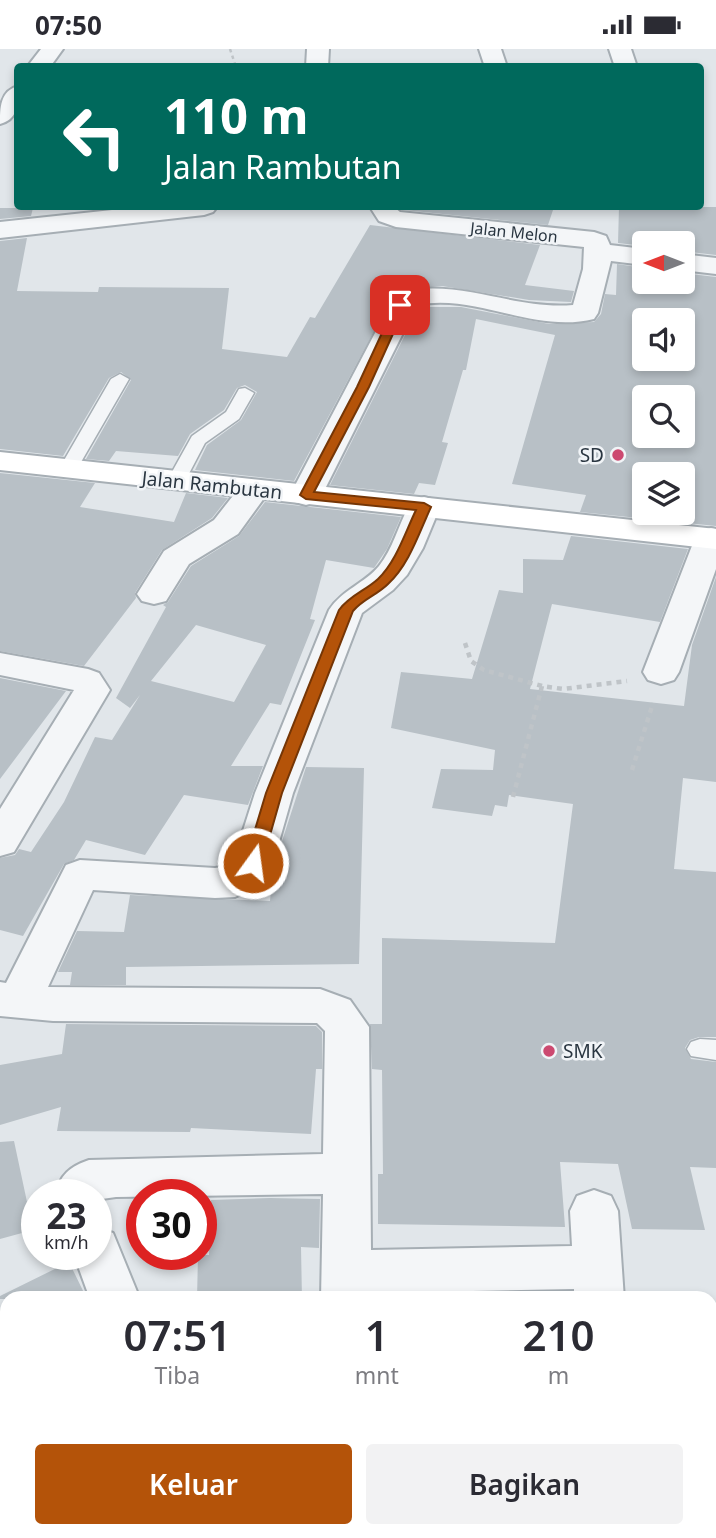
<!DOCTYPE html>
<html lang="id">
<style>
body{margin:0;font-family:"Noto Sans",sans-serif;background:#f2f2f3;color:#2b2b33;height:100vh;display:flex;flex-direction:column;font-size:26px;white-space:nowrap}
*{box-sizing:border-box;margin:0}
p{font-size:23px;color:#7c7c81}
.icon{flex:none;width:38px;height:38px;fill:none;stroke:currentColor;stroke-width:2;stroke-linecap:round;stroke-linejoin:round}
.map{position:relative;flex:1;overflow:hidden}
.drawer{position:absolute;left:0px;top:1242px;width:718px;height:247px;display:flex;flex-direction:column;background:#fff;border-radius:21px 21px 0 0;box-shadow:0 4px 10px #0003}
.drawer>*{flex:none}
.guide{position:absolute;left:14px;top:14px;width:690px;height:147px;border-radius:7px;box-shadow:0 4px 10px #0003;background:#00695c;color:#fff;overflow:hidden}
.needle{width:46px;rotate:270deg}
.tools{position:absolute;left:632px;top:182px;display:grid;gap:14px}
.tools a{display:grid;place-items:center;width:63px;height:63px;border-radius:7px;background:#fff;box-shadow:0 4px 10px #0003;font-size:35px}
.speed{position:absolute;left:21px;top:1130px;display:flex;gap:14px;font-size:35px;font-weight:700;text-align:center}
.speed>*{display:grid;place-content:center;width:91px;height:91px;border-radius:50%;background:#fff;box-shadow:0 4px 10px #0003;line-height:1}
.speed small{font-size:18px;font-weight:400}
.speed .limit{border:10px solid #d22;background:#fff;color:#111}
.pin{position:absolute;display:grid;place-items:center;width:60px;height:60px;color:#fff;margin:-30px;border-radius:14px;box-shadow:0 4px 10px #0006}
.me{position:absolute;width:77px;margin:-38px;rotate:14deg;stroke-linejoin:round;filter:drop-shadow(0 0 5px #0008)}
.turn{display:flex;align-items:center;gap:24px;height:147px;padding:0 35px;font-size:32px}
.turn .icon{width:91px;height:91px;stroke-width:2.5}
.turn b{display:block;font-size:49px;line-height:60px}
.eta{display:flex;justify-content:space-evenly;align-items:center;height:119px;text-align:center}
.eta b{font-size:42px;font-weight:600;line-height:49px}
.button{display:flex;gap:14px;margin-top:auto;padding:14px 35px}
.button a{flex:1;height:80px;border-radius:7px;background:#b45309;color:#fff;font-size:28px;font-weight:600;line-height:80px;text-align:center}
.button a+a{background:#f2f2f3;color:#2b2b33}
.status{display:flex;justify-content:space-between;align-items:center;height:49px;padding:0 35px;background:#fff;direction:ltr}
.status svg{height:19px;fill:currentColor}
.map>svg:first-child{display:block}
</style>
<div class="status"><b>07:50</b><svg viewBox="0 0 49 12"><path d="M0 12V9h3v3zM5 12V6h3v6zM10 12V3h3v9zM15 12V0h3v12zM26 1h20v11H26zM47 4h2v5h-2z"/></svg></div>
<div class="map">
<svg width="716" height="1489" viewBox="0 0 716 1489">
<rect width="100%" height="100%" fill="#e1e6ea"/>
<path fill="#b8c0c6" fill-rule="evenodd" d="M406 158H554L548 176 404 161Z
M619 158H716V206L682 202V194H644V197L618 194Z
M0 159H33L31 167 0 170Z
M370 176 540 196 525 236 574 242 571 253 529 251 442 237 396 241 294 432 195 421 207 396 241 371 257 343 245 336 237 339 224 361 190 385 178 407 116 402 109 412 86 410 131 331 121 323 109 329 63 407 0 400V192L27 189 17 242 98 243 99 238 229 239 222 300 287 308 310 268 315 269Z
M617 215 644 219V233H682V224L716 228V477L580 463 586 446 512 435 555 286 476 270 466 321H463L442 393 448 394 435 436 419 434 414 445 330 436 419 258H461L549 275 594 273 601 265 605 245 616 246ZM644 271H682V310H644ZM644 348H682V387H644ZM644 425H682V464H644Z
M0 424 95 434 80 458 174 473 186 444 228 449 212 469 162 501 135 544 136 549 84 617 0 602Z
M265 453 401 468 387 500 374 519 326 511 310 570 315 571 281 656 270 654 231 717H263L248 756 184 746 145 806 86 791 74 811 64 815 23 887 0 881V809L15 806 19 800 31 803 64 753 95 688 112 691 140 646 130 659 116 649 166 558 163 556 168 553 191 517 239 487ZM196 576 266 596 234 653 151 632Z
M571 487 688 500 660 573 552 555 530 640 684 657 692 596 716 528V733L683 729 674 820 716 823V988H699L690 991 685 999 691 1010 716 1013V1119L690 1118 705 1181 632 1180 618 1115 560 1113 565 1178 378 1175V1125H383L382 1021 372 1020 370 975H382V889L555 894 573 755 509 746 507 758 495 756 492 767 432 759 441 720 493 721 495 701 391 679 401 623 472 630 499 541 523 544V510L563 511Z
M0 629 66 642 0 730Z
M306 718 364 719 359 915 126 918V936H70L72 923H58L77 882 124 883 130 846 270 852 273 820Z
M66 975 316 977 322 983V1020H316L311 1085 191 1079 190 1083 57 1082 61 1058 0 1076V1016L62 1005Z
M14 1092 33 1181 0 1190V1093Z
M270 1149 320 1150 319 1199 301 1198 302 1250H197L198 1206H209L211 1151Z
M69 1213 87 1250H0V1247Z"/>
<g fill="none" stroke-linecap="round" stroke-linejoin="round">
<defs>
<path id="lane" d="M120 325 129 330 77 420 68 426 61 424 59 420 111 330Z
M245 339 254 344 239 370 205 394 183 436H169L167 432 192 387 226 363 239 340Z
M700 990 716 991V1011L691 1007 687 1000 691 993Z"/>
<path id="street" d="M41 0H63L50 18H27Z
M307 0H329L328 18H306Z
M479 0H501L507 18H485Z
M609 0H631L637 18H615Z
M18 37C18 54 19 70 0 75 0 59 0 42 18 37Z
M140 158H217L213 163 204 166 0 189V173Z
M370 158H394L400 163 594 183 606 187 610 196 644 200V216L611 212 598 264 594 270C534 285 476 244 417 256L322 446 317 453 306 456 295 453 290 446 396 244C460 228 511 261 573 256L583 220 584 198 396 178 379 172Z
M682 205 716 209V225L682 221Z
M254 431 265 434 270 441 238 485 189 515 166 552 154 555 142 552 137 545 164 502 214 471 243 434Z
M424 448 435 451 440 458 423 499 407 526 393 541 362 564 293 744 273 814 260 836 235 848 215 849 93 841 48 938 320 940 350 951 369 978 371 1201 572 1197 570 1162 577 1147 594 1141 611 1147 618 1162 624 1250H574V1240L371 1244V1250H321L323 1145 116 1148 102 1150 96 1161V1146H56C59 1126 71 1117 89 1111L323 1105 325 982 317 974 53 972 0 967V933L6 934 66 816 80 811 215 819 232 816 255 744 329 561C342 541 365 534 379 517 395 497 399 471 413 451Z
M711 479 716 480V520L679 623 674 631 661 635 648 631 643 623 695 489 699 482Z
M0 604 88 620 99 624 110 641 14 803 0 807V760L74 641 0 626Z
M96 1178 113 1184 140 1250H90L74 1206H96Z
M0 1315 7 1318V1380L0 1377Z
M30 1482H85L88 1489H32Z
M198 1482H253L256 1489H200Z
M320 1482H374L375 1489H319Z
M594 1482H649L650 1489H594Z"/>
<path id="secondary" d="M0 403 716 480V500L0 421Z"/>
</defs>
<use href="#lane" stroke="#a6aeb4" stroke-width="3"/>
<use href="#street" stroke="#a6aeb4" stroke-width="4"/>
<use href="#secondary" stroke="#a6aeb4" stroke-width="4"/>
<path stroke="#bfc4c8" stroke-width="2.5" stroke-dasharray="3.5 3.5" stroke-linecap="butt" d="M230 0 236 18"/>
<path stroke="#bfc4c8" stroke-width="4.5" stroke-dasharray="5 5" stroke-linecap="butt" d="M465 594 471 612 484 621 542 637 563 640 627 632
M632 721 653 654
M513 748 542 637"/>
<use href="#lane" fill="#f4f6f8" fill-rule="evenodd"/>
<use href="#street" fill="#f4f6f8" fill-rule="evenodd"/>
<use href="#secondary" fill="#fff" fill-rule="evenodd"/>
</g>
<path fill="#b45309" stroke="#753606" stroke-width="2" d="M400 252 406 256 369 338 314 443 424 454 431 458C419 484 409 516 388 535 377 546 363 550 353 562L282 744 262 814 253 820 245 814 266 744 339 561C350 546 365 542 378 530 396 513 405 484 416 461L306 450 300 446 357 338 395 256Z"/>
<g fill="#cc4970" stroke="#f1f4f7" stroke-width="2.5">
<circle cx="618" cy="406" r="7"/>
<circle cx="549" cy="1002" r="7"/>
</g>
<g text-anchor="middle" stroke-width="5" stroke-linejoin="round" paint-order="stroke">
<g font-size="16" fill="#2a3641" stroke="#f1f4f7">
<text transform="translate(514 183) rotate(6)" y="6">Jalan Melon</text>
</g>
<g font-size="19" fill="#2a3641" stroke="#f1f4f7" text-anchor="end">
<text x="604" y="413">SD</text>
<text x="563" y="1009" text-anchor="start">SMK</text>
</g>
<g font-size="19" fill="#2a3641" stroke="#f1f4f7">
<text transform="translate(212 436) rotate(6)" y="7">Jalan Rambutan</text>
</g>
</g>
</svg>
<div class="tools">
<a><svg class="needle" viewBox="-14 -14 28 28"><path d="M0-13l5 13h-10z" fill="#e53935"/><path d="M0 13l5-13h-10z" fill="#7c7c81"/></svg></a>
<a><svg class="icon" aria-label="sound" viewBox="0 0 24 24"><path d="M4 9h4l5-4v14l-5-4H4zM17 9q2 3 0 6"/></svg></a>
<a><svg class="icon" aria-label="search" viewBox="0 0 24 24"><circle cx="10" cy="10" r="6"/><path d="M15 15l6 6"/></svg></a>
<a><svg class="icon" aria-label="layers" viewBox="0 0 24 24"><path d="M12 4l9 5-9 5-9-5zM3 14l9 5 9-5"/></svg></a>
</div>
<div class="speed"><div>23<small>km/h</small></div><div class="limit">30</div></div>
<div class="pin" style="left:400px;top:256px;background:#d93025"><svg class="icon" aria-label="arrive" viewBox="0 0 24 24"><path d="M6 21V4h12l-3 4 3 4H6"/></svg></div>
<svg class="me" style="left:253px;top:814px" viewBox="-20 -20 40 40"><circle r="17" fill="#b45309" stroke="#fff" stroke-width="3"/><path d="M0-11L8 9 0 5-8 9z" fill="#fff"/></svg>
<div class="guide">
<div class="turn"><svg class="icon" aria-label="left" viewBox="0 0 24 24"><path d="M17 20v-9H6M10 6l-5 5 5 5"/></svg><div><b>110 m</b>Jalan Rambutan</div></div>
</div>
<section class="drawer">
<div class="eta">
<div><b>07:51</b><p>Tiba</p></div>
<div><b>1</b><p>mnt</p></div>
<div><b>210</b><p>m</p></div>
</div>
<div class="button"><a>Keluar</a><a>Bagikan</a></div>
</section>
</div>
